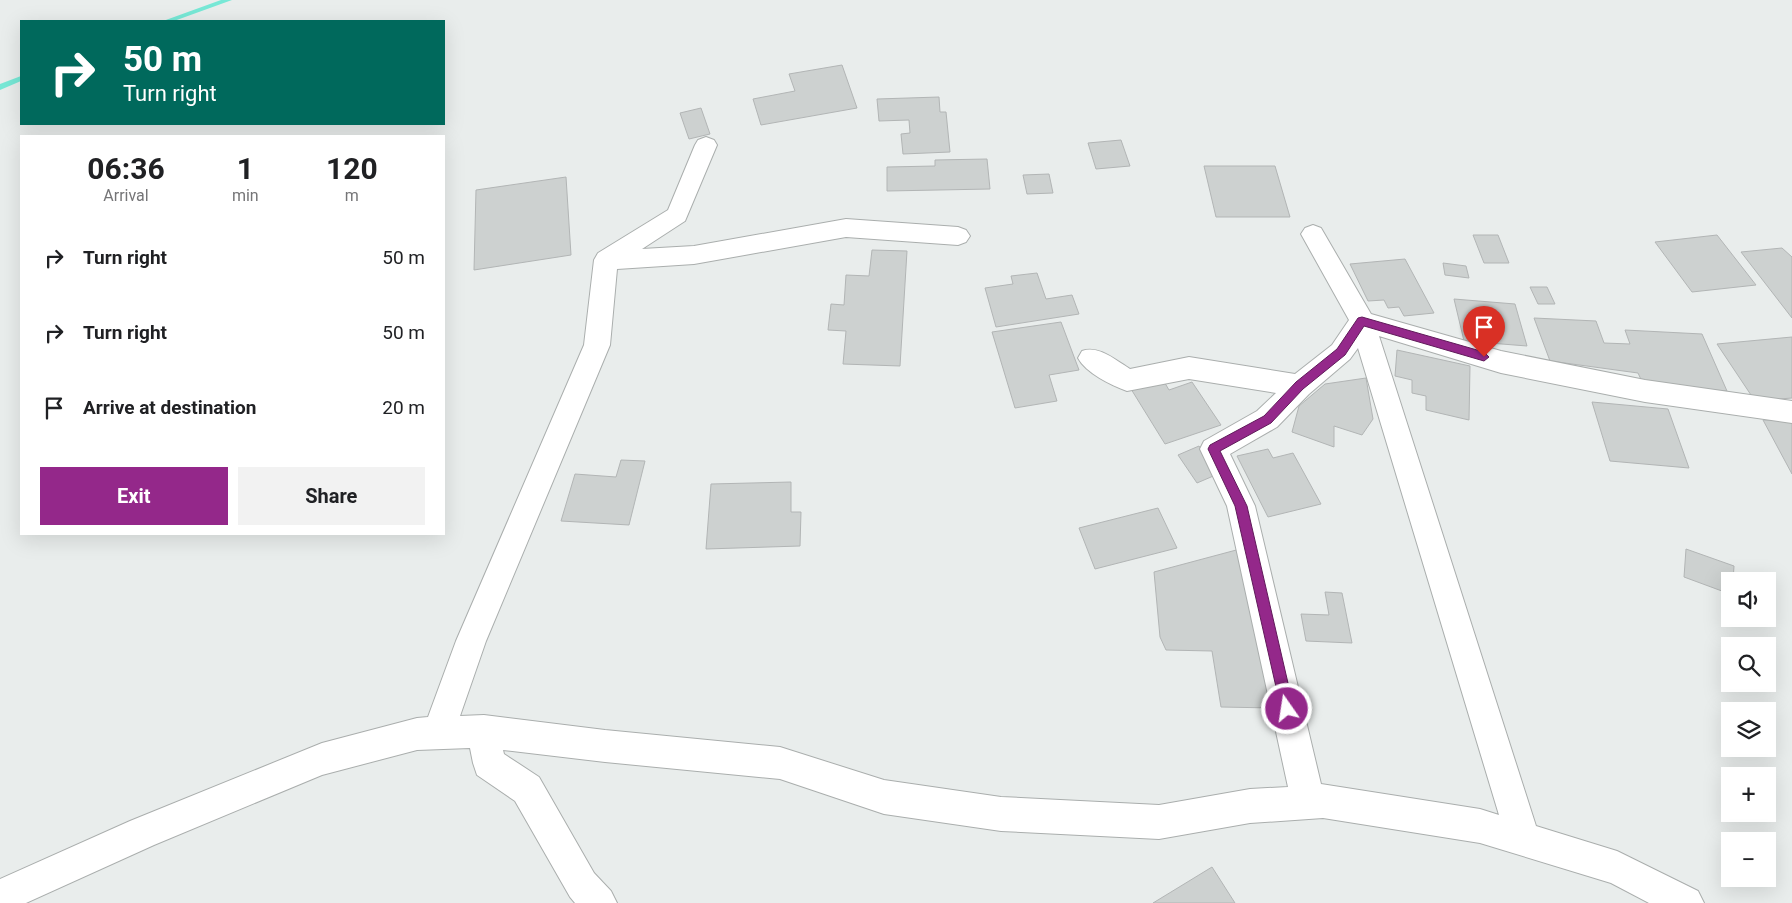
<!DOCTYPE html>
<meta charset="utf-8">
<style>
body{margin:0;font-family:Roboto,sans-serif;background:#f2f2f2;color:#202124;height:100vh;display:flex;flex-direction:column;font-size:19px;white-space:nowrap}
*{box-sizing:border-box;margin:0}
p{font-size:16px;color:#757577}
.icon{flex:none;width:28px;height:28px;fill:none;stroke:currentColor;stroke-width:2;stroke-linecap:round;stroke-linejoin:round}
.map{position:relative;flex:1;overflow:hidden}
.sheet{position:absolute;left:20px;top:135px;width:425px;height:400px;display:flex;flex-direction:column;background:#fff;border-radius:0px;box-shadow:0 5px 20px #0002}
.sheet>*{flex:none}
.top-card{position:absolute;left:20px;top:20px;width:425px;height:105px;border-radius:0px;box-shadow:0 5px 20px #0002;background:#00695c;color:#fff;overflow:hidden}
.tools{position:absolute;left:1721px;top:572px;display:grid;gap:10px}
.tools a{display:grid;place-items:center;width:55px;height:55px;border-radius:0px;background:#fff;box-shadow:0 5px 20px #0002;font-size:25px}
.pin{position:absolute;display:grid;place-items:center;width:42px;height:42px;color:#fff;margin:-51px -21px;border-radius:50% 50% 50% 0;rotate:-45deg;box-shadow:0 0 5px #0007}
.pin .icon{rotate:45deg}
.me{position:absolute;width:55px;margin:-28px;rotate:347deg;stroke-linejoin:round;filter:drop-shadow(0 0 4px #0008)}
.turn{display:flex;align-items:center;gap:18px;height:105px;padding:0 20px;font-size:22px}
.turn .icon{width:65px;height:65px;stroke-width:2.5}
.turn b{display:block;font-size:35px;line-height:42px}
.eta{display:flex;justify-content:space-evenly;align-items:center;height:85px;text-align:center}
.eta b{font-size:30px;font-weight:700;line-height:35px}
.action{display:flex;gap:10px;margin-top:auto;padding:10px 20px}
.action a{flex:1;height:58px;border-radius:0px;background:#94288a;color:#fff;font-size:20px;font-weight:700;line-height:58px;text-align:center}
.action a+a{background:#f2f2f2;color:#202124}
ul{padding:0;list-style:none}
li{display:flex;align-items:center;gap:15px;height:75px;padding:0 20px}
li div{flex:1}
li b{display:block;font-size:19px}
li em{font-style:normal}
.map>svg:first-child{display:block}
</style>
<div class="map">
<svg width="1792" height="903" viewBox="0 0 1792 903">
<rect width="100%" height="100%" fill="#e9edec"/>
<g fill="none" stroke-linecap="round" stroke-linejoin="round">
<path fill="#77e8d6" fill-rule="evenodd" d="M221 0H232L174 21H163Z
M21 76V81L0 90V84Z"/>
</g>
<path fill="#cdd1d0" stroke="#b2b5b5" d="M842 65 857 108 761 125 753 99 795 91 789 74Z
M939 97 940 112H946L950 152 903 154 901 134 910 133 909 120 879 121 877 99Z
M701 108 710 134 689 139 680 113Z
M1121 140 1130 166 1096 169 1088 143Z
M987 159 990 189 887 191V167L935 166V160Z
M1204 166H1275L1290 217H1216Z
M1049 174 1053 193 1027 194 1023 175Z
M566 177 571 255 474 270 476 190Z
M1473 235H1498L1509 263H1484Z
M1717 235 1756 285 1692 292 1655 242Z
M1782 248 1792 257V318L1741 252Z
M872 250 907 251 900 366 843 364 846 331 828 330 831 304 844 305 846 275 869 276Z
M1405 259 1434 313 1404 316 1399 307 1388 308 1384 300 1368 301 1350 264Z
M1443 263 1466 266 1469 278 1445 275Z
M1037 273 1046 299 1072 295 1079 314 996 327 985 288 1013 284 1011 276Z
M1530 287H1547L1555 304H1538Z
M1454 299 1515 304 1527 346 1464 341Z
M1534 318 1596 321 1604 343 1630 344 1625 330 1702 334 1727 391 1644 386 1638 373 1550 361Z
M1061 322 1079 370 1049 375 1057 401 1015 408 992 332Z
M1792 337V398L1755 401 1717 344Z
M1397 350 1470 366 1469 420 1426 410V396L1412 393V380L1395 376Z
M1162 378 1169 390 1192 382 1221 425 1165 444 1131 389Z
M1366 378 1373 419 1362 435 1334 426V447L1292 432 1299 406 1325 384Z
M1592 402 1668 409 1689 468 1610 461Z
M1763 420H1792V474Z
M1199 446 1218 474 1197 483 1178 455Z
M1268 449 1273 458 1293 453 1321 504 1268 517 1237 456Z
M621 460 645 461 629 525 561 521 575 474 616 477Z
M791 482V512H801L800 546 706 549 711 484Z
M1158 508 1177 548 1095 569 1079 528Z
M1240 549 1273 708 1221 707 1212 651 1166 650 1160 637 1154 572Z
M1686 549 1734 566 1733 581H1730V594L1684 577Z
M1325 592 1342 593 1352 643 1306 641 1301 614 1329 615Z
M1212 867 1235 903H1153Z"/>
<g fill="none" stroke-linecap="round" stroke-linejoin="round">
<defs>
<path id="minor" d="M706 137 714 140 717 145 685 221 642 249 694 246 846 219 958 227 966 230 970 236 966 242 958 245 846 237 694 264 617 269 610 345 486 641 460 716 484 715 605 730 780 747 884 780 1001 797 1159 805 1250 789 1288 787 1227 506 1200 449 1204 441 1257 411 1276 393 1189 379 1127 391C1111 385 1086 373 1078 358L1082 351C1099 345 1115 360 1130 369L1189 357 1295 374 1332 345 1349 320 1301 234 1305 228 1313 225 1321 228 1371 314 1501 351 1645 380 1792 401V423L1645 402 1501 373 1379 336 1536 826 1617 851 1698 891 1704 903H1649L1611 883 1480 843 1323 818 1250 823 1159 839 1001 831 884 814 780 779 605 762 503 750 504 754 539 777 594 873 611 891 617 903H575L570 897 515 801 477 775 473 763 470 748 417 750 322 775 154 845 26 903H0V879L130 821 322 743 417 718 428 717 456 641 584 345 594 260 598 253 668 210 695 145 698 140ZM1358 348 1499 815 1480 809 1321 784 1255 506 1230 454 1277 427 1309 394 1350 359Z"/>
</defs>
<use href="#minor" stroke="#aaaead" stroke-width="2"/>
<use href="#minor" fill="#fff" fill-rule="evenodd"/>
</g>
<path fill="#94288a" stroke="#601a5a" d="M1362 317 1484 352 1489 357 1484 361 1364 326 1345 355 1303 389 1271 423 1220 451 1247 506 1294 709 1292 714 1287 716 1283 714 1281 709 1235 506 1208 449 1210 445 1264 416 1296 382 1337 349 1358 318Z"/>
</svg>
<div class="tools">
<a><svg class="icon" aria-label="sound" viewBox="0 0 24 24"><path d="M4 9h4l5-4v14l-5-4H4zM17 9q2 3 0 6"/></svg></a>
<a><svg class="icon" aria-label="search" viewBox="0 0 24 24"><circle cx="10" cy="10" r="6"/><path d="M15 15l6 6"/></svg></a>
<a><svg class="icon" aria-label="layers" viewBox="0 0 24 24"><path d="M12 4l9 5-9 5-9-5zM3 14l9 5 9-5"/></svg></a>
<a>+</a>
<a>−</a>
</div>
<div class="pin" style="left:1484px;top:357px;background:#d93025"><svg class="icon" aria-label="arrive" viewBox="0 0 24 24"><path d="M6 21V4h12l-3 4 3 4H6"/></svg></div>
<svg class="me" style="left:1287px;top:709px" viewBox="-20 -20 40 40"><circle r="17" fill="#94288a" stroke="#fff" stroke-width="3"/><path d="M0-11L8 9 0 5-8 9z" fill="#fff"/></svg>
<div class="top-card">
<div class="turn"><svg class="icon" aria-label="right" viewBox="0 0 24 24"><path d="M7 20v-9h11M14 6l5 5-5 5"/></svg><div><b>50 m</b>Turn right</div></div>
</div>
<section class="sheet">
<div class="eta">
<div><b>06:36</b><p>Arrival</p></div>
<div><b>1</b><p>min</p></div>
<div><b>120</b><p>m</p></div>
</div>
<ul>
<li><svg class="icon" aria-label="right" viewBox="0 0 24 24"><path d="M7 20v-9h11M14 6l5 5-5 5"/></svg><div><b>Turn right</b></div><em>50 m</em></li>
<li><svg class="icon" aria-label="right" viewBox="0 0 24 24"><path d="M7 20v-9h11M14 6l5 5-5 5"/></svg><div><b>Turn right</b></div><em>50 m</em></li>
<li><svg class="icon" aria-label="arrive" viewBox="0 0 24 24"><path d="M6 21V4h12l-3 4 3 4H6"/></svg><div><b>Arrive at destination</b></div><em>20 m</em></li>
</ul>
<div class="action"><a>Exit</a><a>Share</a></div>
</section>
</div>
